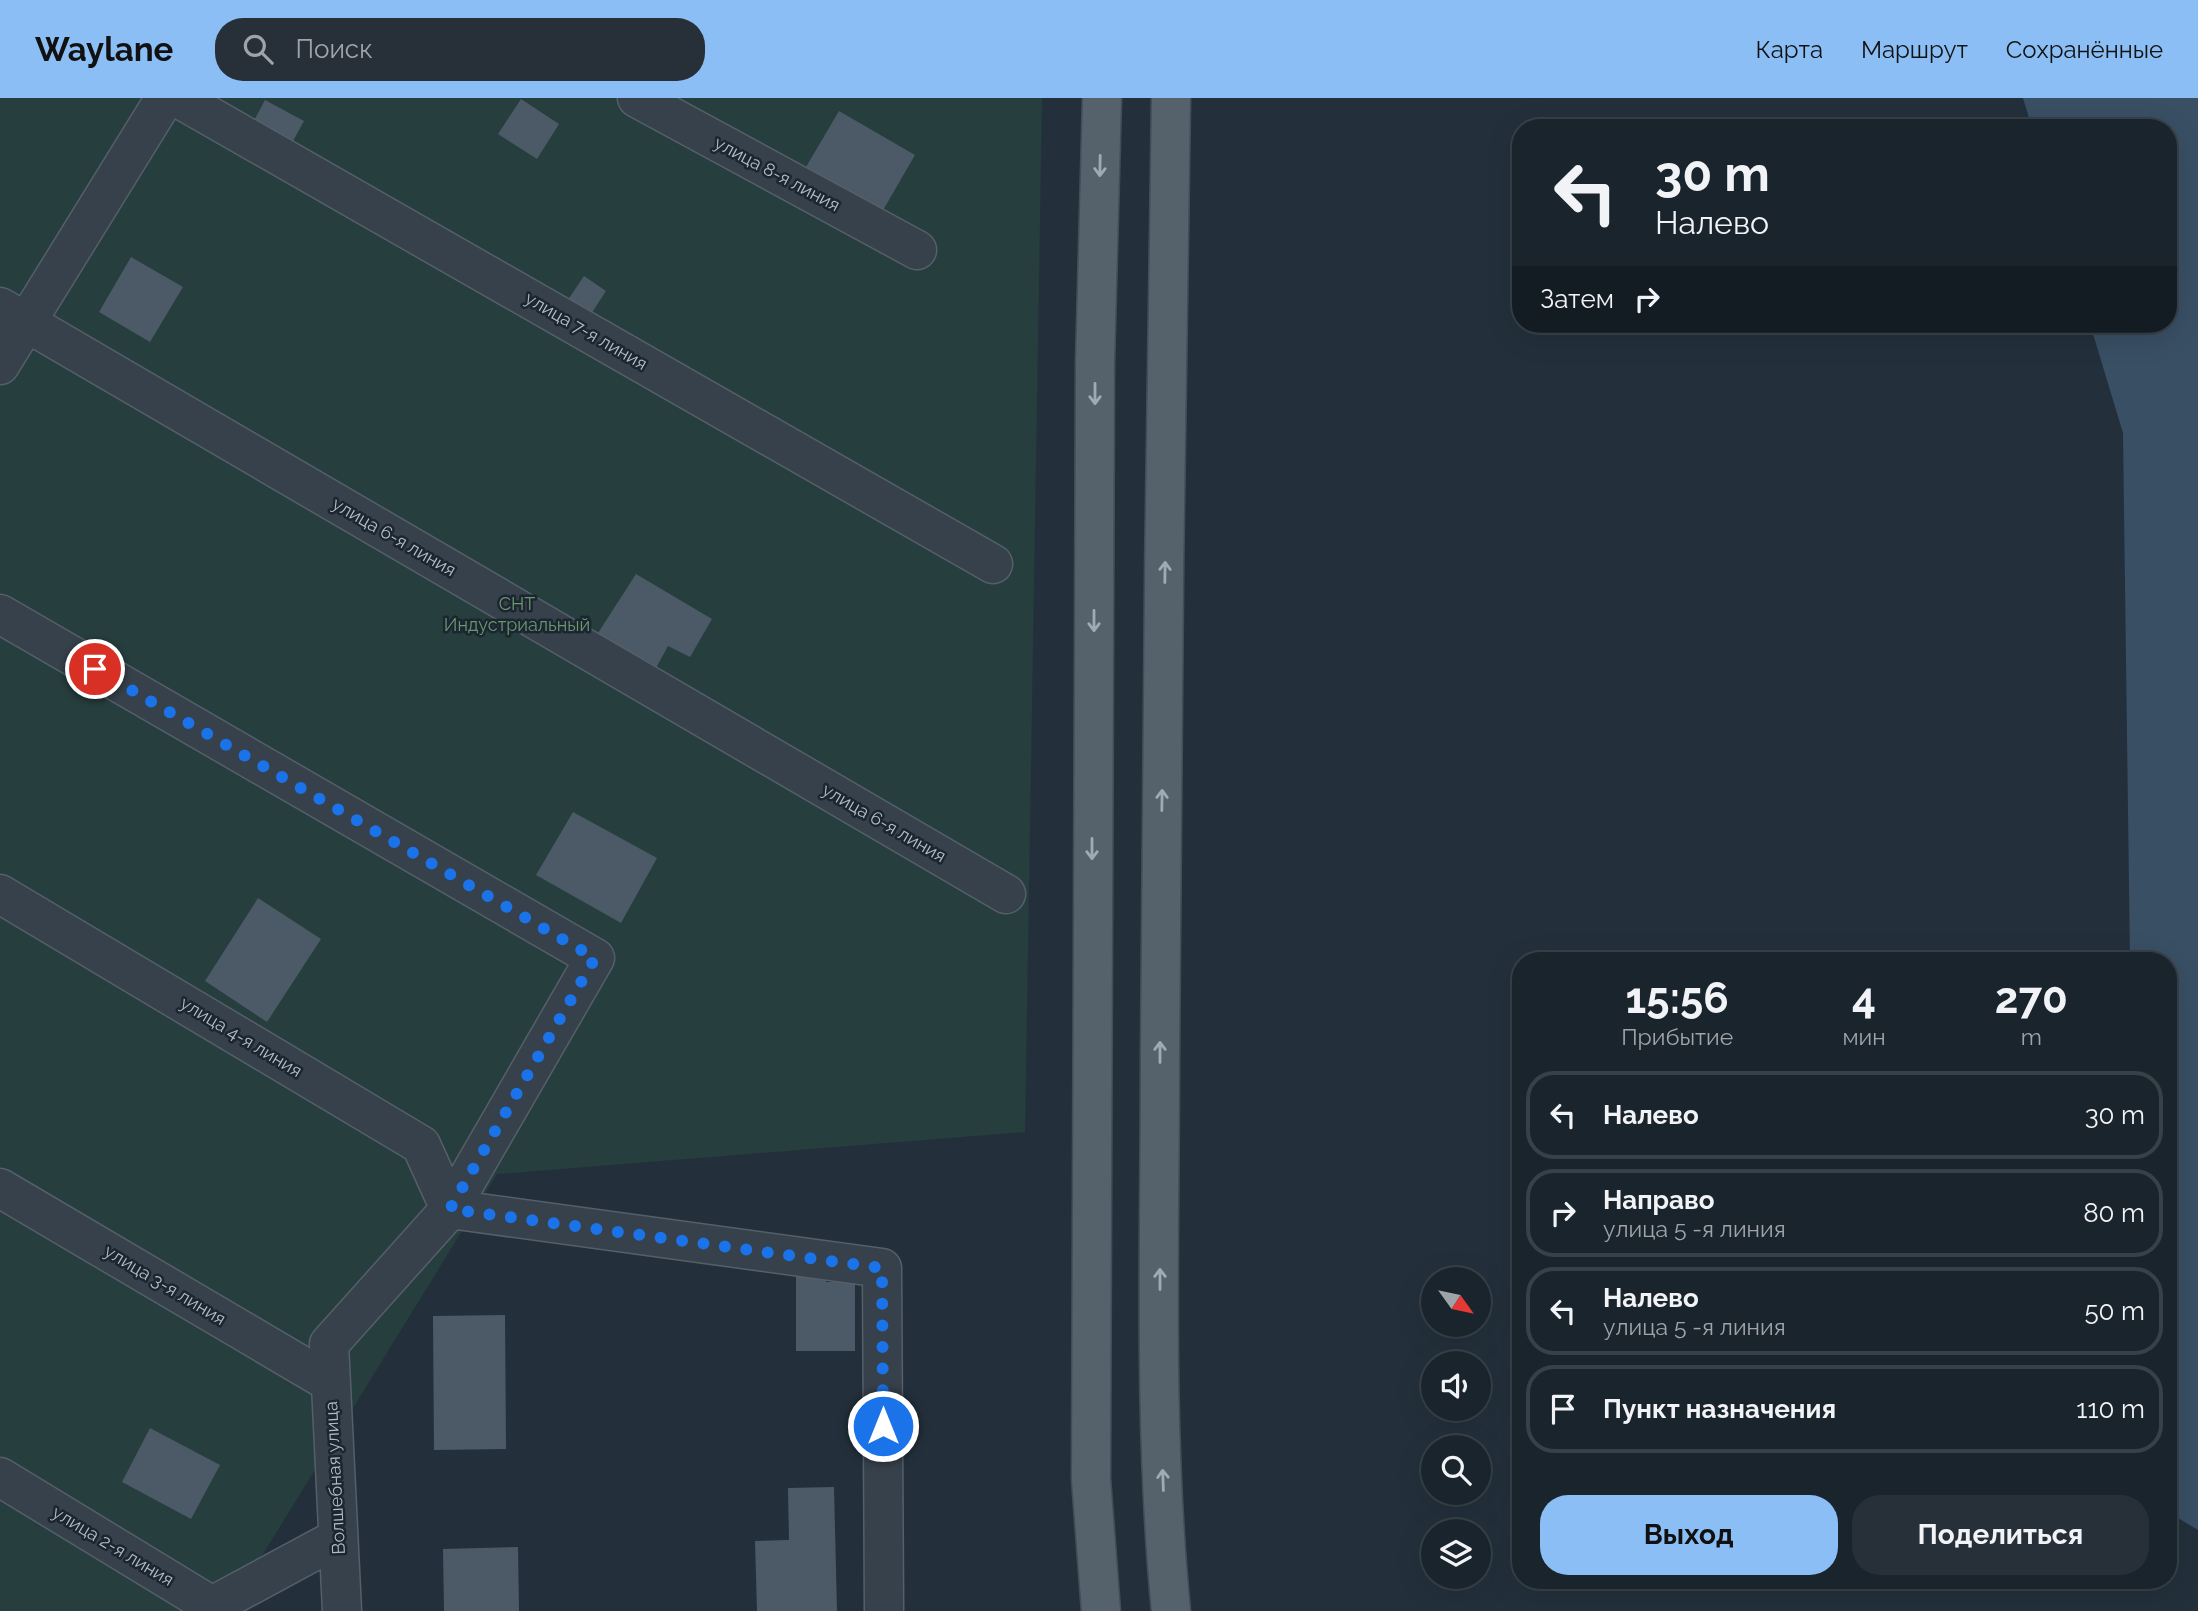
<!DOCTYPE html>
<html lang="ru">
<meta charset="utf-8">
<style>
body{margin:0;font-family:Raleway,sans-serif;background:#273038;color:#f1f3f6;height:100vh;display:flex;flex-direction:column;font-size:26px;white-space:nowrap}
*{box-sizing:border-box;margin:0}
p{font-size:23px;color:#9fa4a9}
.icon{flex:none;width:38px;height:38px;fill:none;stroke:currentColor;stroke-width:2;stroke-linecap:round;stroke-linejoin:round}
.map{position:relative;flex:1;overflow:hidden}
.drawer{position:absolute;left:1512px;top:854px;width:665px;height:637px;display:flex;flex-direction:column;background:#1a242c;border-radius:28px;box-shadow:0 7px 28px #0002,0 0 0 2px #384148}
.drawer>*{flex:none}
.top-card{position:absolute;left:1512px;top:21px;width:665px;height:214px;border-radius:28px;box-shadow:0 7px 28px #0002,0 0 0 2px #384148;background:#1a242c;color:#f1f3f6;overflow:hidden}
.needle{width:46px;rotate:123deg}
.buttons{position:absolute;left:1421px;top:1169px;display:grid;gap:14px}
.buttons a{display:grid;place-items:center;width:70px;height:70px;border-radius:50%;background:#1a242c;box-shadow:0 7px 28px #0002,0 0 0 2px #384148;font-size:35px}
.pin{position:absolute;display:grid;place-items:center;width:60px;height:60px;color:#fff;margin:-30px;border:4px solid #fff;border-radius:50%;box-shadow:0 2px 7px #0007}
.me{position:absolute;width:77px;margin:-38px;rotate:0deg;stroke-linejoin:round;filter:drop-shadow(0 0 5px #0008)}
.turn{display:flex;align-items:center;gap:24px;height:147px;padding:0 28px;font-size:32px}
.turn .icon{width:91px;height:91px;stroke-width:2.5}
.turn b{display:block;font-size:49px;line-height:60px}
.then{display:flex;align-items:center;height:66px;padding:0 28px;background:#0003;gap:14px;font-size:26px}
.eta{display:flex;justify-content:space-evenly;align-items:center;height:119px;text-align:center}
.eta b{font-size:42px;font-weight:700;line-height:49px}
.button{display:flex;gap:14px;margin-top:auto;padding:14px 28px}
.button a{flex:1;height:80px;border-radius:28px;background:#8abef4;color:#111;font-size:28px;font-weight:700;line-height:80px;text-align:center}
.button a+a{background:#273038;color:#f1f3f6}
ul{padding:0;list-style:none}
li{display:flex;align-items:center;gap:21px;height:88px;margin:0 14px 10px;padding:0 14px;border:4px solid #384148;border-radius:28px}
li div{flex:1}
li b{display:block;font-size:26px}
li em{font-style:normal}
header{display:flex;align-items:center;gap:42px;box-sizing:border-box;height:98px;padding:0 35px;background:#8abef4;color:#111}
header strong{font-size:33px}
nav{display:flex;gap:38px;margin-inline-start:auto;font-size:24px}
.search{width:490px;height:63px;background:#273038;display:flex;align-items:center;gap:18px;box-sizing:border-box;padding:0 24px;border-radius:28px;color:#9fa4a9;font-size:26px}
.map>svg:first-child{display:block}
</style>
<header>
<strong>Waylane</strong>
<div class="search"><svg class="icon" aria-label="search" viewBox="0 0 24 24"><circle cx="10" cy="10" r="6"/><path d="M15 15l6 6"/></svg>Поиск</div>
<nav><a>Карта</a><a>Маршрут</a><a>Сохранённые</a></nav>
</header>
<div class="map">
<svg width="2198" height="1513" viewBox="0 0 2198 1513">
<rect width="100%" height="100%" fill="#23303b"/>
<path fill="#263e3d" d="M0 0H1042L1025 1034 497 1076 228 1513H0Z"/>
<path fill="#394f64" d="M2023 0H2198V1432L2178 1420 2168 1348V863H2130L2123 335 2090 226H2168V30H2032Z"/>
<path fill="#4c5a67" d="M521 1 559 26 537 61 498 36Z
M265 2 304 23 281 65 243 43Z
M839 13 915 57 882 114 806 69Z
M131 159 183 189 150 244 99 214Z
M584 178 606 193 582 230 559 215Z
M636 476 712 521 690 559 668 548 656 570 598 535Z
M573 714 657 760 621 825 536 777Z
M258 800 321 841 267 924 205 883Z
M796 1173H826V1184H855V1253H796Z
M505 1217 506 1351 434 1352 433 1218Z
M150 1330 220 1367 191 1421 122 1384Z
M834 1389 837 1513H757L755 1443 789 1442 788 1390Z
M518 1449 519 1513H444L443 1451Z"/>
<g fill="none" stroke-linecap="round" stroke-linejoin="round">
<defs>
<path id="minor" d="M178 0 993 466
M637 0 917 152
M0 209 1006 796
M0 267 165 0
M0 516 595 860 450 1111
M0 796 421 1047 450 1111
M0 1090 331 1285
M0 1379 212 1508 338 1440
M342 1513 329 1246 450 1111 882 1170 884 1513"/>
<path id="major" d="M1171 0C1166 319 1161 639 1160 958 1160 1143 1153 1329 1171 1513
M1101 1513 1091 1381 1095 265 1102 0"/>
</defs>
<use href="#minor" stroke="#555f69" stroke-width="41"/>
<use href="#major" stroke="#434d57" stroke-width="41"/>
<use href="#minor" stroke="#37414b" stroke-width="38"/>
<use href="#major" stroke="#55616b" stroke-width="38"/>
</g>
<defs><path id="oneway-shaft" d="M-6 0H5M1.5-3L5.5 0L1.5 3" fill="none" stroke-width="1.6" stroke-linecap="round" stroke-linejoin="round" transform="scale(1.75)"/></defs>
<g stroke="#9faab5">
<use href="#oneway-shaft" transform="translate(1100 68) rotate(91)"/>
<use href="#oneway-shaft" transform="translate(1095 296) rotate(90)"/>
<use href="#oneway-shaft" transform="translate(1165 474) rotate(-89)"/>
<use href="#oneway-shaft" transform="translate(1094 523) rotate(90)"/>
<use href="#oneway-shaft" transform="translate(1162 702) rotate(-89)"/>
<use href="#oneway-shaft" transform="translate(1092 751) rotate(90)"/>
<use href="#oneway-shaft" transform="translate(1160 954) rotate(-90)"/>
<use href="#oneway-shaft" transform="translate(1160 1181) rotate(-90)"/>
<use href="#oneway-shaft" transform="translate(1163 1382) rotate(-92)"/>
</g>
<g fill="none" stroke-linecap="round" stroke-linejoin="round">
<path stroke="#1a73e8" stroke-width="12" stroke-dasharray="0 21.6" d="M95 571 595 860 450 1111 882 1170 883 1328"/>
</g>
<g text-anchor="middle" stroke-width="5" stroke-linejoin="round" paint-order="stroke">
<g font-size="18" fill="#b2bcc7" stroke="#1c2630">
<text transform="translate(777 76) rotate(28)" y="6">улица 8-я линия</text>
<text transform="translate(586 233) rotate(30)" y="6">улица 7-я линия</text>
<text transform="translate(394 439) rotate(30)" y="6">улица 6-я линия</text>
<text transform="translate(884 725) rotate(30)" y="6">улица 6-я линия</text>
<text transform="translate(241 939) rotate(31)" y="6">улица 4-я линия</text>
<text transform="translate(165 1187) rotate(31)" y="6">улица 3-я линия</text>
<text transform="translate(335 1380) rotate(-93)" y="6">Волшебная улица</text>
<text transform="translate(113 1448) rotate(31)" y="6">улица 2-я линия</text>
</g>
<g font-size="18" fill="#6a9770" stroke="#1c2630">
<text x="517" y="512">СНТ<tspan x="517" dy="21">Индустриальный</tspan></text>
</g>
</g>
</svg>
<div class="buttons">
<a><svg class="needle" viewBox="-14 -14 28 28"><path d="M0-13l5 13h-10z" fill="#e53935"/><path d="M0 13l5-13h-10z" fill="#9fa4a9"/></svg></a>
<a><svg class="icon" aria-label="sound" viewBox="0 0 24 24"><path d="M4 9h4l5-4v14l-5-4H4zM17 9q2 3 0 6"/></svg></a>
<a><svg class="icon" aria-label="search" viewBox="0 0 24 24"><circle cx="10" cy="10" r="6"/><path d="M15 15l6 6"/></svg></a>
<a><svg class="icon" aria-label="layers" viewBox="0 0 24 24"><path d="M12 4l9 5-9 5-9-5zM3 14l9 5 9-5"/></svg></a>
</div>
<div class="pin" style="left:95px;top:571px;background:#d93025"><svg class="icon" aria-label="arrive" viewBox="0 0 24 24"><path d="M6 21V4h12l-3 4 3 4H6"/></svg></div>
<svg class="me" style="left:883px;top:1328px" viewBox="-20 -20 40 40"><circle r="17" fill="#1a73e8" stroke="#fff" stroke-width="3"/><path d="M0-11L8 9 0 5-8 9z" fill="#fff"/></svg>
<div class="top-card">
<div class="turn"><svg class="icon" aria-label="left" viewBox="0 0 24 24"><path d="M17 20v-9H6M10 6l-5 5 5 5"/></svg><div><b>30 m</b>Налево</div></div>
<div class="then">Затем<svg class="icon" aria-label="right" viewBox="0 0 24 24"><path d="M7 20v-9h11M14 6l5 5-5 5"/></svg></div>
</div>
<section class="drawer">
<div class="eta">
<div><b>15:56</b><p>Прибытие</p></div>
<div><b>4</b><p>мин</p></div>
<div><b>270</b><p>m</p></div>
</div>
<ul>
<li><svg class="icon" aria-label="left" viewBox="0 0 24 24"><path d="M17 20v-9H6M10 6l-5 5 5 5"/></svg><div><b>Налево</b></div><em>30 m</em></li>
<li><svg class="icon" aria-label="right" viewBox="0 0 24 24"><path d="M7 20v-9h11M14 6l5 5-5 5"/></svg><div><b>Направо</b><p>улица 5 -я линия</p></div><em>80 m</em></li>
<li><svg class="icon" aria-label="left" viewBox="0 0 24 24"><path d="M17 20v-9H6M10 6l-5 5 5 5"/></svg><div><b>Налево</b><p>улица 5 -я линия</p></div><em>50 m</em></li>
<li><svg class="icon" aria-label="arrive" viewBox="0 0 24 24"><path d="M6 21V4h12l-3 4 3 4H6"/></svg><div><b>Пункт назначения</b></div><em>110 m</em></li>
</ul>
<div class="button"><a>Выход</a><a>Поделиться</a></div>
</section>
</div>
